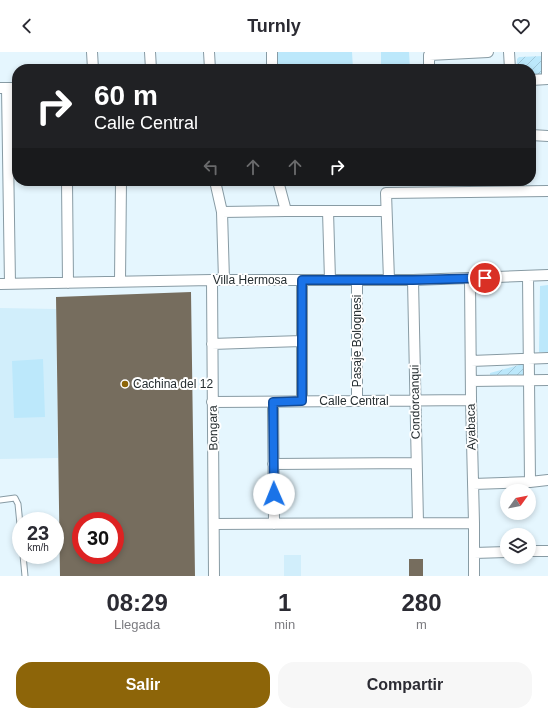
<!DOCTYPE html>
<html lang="es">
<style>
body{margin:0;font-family:Helvetica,sans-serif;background:#f7f7f7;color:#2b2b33;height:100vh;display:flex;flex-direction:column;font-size:15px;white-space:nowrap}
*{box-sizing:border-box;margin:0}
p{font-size:13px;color:#7c7c81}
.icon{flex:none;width:22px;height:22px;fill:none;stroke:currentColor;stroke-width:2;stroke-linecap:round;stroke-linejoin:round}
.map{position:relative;height:524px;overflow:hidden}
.sheet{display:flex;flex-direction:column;background:#fff;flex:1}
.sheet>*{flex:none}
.guide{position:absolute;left:12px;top:12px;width:524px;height:122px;border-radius:16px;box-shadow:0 2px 6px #0003;background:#202124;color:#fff;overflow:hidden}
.needle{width:26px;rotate:57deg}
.fabs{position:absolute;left:500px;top:432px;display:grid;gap:8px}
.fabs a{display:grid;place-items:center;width:36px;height:36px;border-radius:50%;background:#fff;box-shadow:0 2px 6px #0003;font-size:20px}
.speed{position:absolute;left:12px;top:460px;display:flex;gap:8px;font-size:20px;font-weight:700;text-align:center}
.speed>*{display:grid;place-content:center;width:52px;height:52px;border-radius:50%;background:#fff;box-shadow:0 2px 6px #0003;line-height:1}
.speed small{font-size:10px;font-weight:400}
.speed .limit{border:6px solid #d22;background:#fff;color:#111}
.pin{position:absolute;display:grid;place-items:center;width:34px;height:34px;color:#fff;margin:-17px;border:2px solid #fff;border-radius:50%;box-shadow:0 1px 4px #0007}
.me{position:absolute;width:44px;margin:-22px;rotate:359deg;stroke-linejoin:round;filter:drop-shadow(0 0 3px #0008)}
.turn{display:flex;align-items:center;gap:14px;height:84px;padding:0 16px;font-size:18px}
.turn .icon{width:52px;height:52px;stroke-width:2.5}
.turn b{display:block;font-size:28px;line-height:34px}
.lanes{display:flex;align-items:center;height:38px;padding:0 16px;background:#0003;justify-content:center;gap:20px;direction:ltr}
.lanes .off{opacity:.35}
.eta{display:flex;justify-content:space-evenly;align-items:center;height:68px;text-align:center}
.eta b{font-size:24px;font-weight:700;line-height:28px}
.cta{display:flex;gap:8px;margin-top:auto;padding:8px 16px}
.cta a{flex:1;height:46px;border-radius:16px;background:#8d6509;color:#fff;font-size:16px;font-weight:700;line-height:46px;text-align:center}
.cta a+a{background:#f7f7f7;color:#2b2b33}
header{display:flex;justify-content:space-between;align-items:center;height:52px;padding:0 16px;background:#fff;font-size:18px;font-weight:700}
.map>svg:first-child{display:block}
</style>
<header><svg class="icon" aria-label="back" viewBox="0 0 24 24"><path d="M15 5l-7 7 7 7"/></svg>Turnly<svg class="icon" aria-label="heart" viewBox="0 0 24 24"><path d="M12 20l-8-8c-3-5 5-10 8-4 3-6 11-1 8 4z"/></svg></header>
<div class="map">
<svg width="548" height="524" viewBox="0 0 548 524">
<defs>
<pattern id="garden-furrows" width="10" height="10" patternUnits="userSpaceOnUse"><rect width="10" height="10" fill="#bce8fb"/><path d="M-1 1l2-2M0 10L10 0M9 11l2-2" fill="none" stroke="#a1c7d8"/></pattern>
</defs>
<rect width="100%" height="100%" fill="#e5f6fe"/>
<path fill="#d1eefb" d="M0 256 56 257 58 406 0 407Z
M284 503H301V524H284Z"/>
<path fill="url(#garden-furrows)" d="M544 4 542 22H531V17H517V7L519 5Z
M523 312 524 313V323L490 324V321Z"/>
<path fill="#bce8fb" d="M277 0H352L353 17H278Z
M381 0H409L410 17H381Z
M548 233V300H539L540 234Z
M43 307 45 365 14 366 12 309Z"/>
<path fill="#766d5e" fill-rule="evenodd" d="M191 240 195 524H60L56 245ZM81 469H115V503H81Z
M409 507H423V524H409Z"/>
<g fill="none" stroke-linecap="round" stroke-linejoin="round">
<defs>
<path id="lane" d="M0 448 15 446 18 452 21 483
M23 503 25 524"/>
<path id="street" d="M92 0 93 17
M150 0 151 17
M209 0 210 17
M272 0V17
M509 0 510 17
M429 17V3L488 0
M547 27V0
M531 28 548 27
M0 36H17
M7 36 10 232
M531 83 548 84
M67 129 68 231
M215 129 222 160 224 228
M278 129 286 159
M328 159 330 228
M222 160 286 159H386
M528 224 530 430
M470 226 471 348 474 471V524
M212 228 214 524
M357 228V349
M389 228 386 141 548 139
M413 228 418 471
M120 229 121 129
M0 232 212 228H413L548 223
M212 292 302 289
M471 309 548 306
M471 329 548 328
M302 349V228
M212 350 357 349 471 348
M273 350 274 472
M273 412 416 411
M473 432 530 430 548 428
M214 472 474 471
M529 499H548
M474 501 507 500"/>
</defs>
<use href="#lane" stroke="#889ba4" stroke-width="7"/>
<use href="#street" stroke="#889ba4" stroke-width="12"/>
<use href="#lane" stroke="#fff" stroke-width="5"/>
<use href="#street" stroke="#fff" stroke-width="10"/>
</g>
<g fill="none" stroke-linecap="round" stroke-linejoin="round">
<defs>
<path id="route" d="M274 442 273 350 302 349V228H413L485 226"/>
</defs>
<use href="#route" stroke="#114b97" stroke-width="10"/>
<use href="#route" stroke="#1a73e8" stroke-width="7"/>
</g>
<circle fill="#8d6509" stroke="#fff" stroke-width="1.5" cx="125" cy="332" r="4"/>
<g text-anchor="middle" stroke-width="4" stroke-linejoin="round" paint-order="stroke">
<g font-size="12" fill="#262e31" stroke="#fff">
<text x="250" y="232">Villa Hermosa</text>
<text transform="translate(357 289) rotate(-90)" y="4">Pasaje Bolognesi</text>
<text x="354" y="353">Calle Central</text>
<text transform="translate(415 350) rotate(-91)" y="4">Condorcanqui</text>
<text transform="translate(471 375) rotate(-91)" y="4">Ayabaca</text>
<text transform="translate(213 376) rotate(-91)" y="4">Bongara</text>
</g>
<g font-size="12" fill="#262e31" stroke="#fff" text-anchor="start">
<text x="133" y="336">Cachina del 12</text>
</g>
</g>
</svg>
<div class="fabs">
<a><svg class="needle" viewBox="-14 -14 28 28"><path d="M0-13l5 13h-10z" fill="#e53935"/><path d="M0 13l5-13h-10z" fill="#7c7c81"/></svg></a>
<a><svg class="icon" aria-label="layers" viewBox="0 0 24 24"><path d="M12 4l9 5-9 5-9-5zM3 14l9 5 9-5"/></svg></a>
</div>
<div class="speed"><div>23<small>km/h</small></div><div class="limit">30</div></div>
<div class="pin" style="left:485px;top:226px;background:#d93025"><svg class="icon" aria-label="arrive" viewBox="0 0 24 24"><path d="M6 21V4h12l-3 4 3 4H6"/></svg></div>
<svg class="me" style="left:274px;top:442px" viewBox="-20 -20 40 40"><circle r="19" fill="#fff"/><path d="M0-13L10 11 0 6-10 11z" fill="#1a73e8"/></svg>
<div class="guide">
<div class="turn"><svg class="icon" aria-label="right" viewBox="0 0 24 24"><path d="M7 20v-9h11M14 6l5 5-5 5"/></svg><div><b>60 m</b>Calle Central</div></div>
<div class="lanes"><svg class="icon off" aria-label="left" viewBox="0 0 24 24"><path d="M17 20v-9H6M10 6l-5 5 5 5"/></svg><svg class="icon off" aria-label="ahead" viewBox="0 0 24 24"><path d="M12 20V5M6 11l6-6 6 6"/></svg><svg class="icon off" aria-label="ahead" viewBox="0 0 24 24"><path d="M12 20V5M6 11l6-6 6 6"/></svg><svg class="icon" aria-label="right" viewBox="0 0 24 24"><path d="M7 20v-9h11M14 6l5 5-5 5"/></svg></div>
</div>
</div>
<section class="sheet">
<div class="eta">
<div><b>08:29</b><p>Llegada</p></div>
<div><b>1</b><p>min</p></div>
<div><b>280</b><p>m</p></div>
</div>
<div class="cta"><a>Salir</a><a>Compartir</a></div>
</section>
